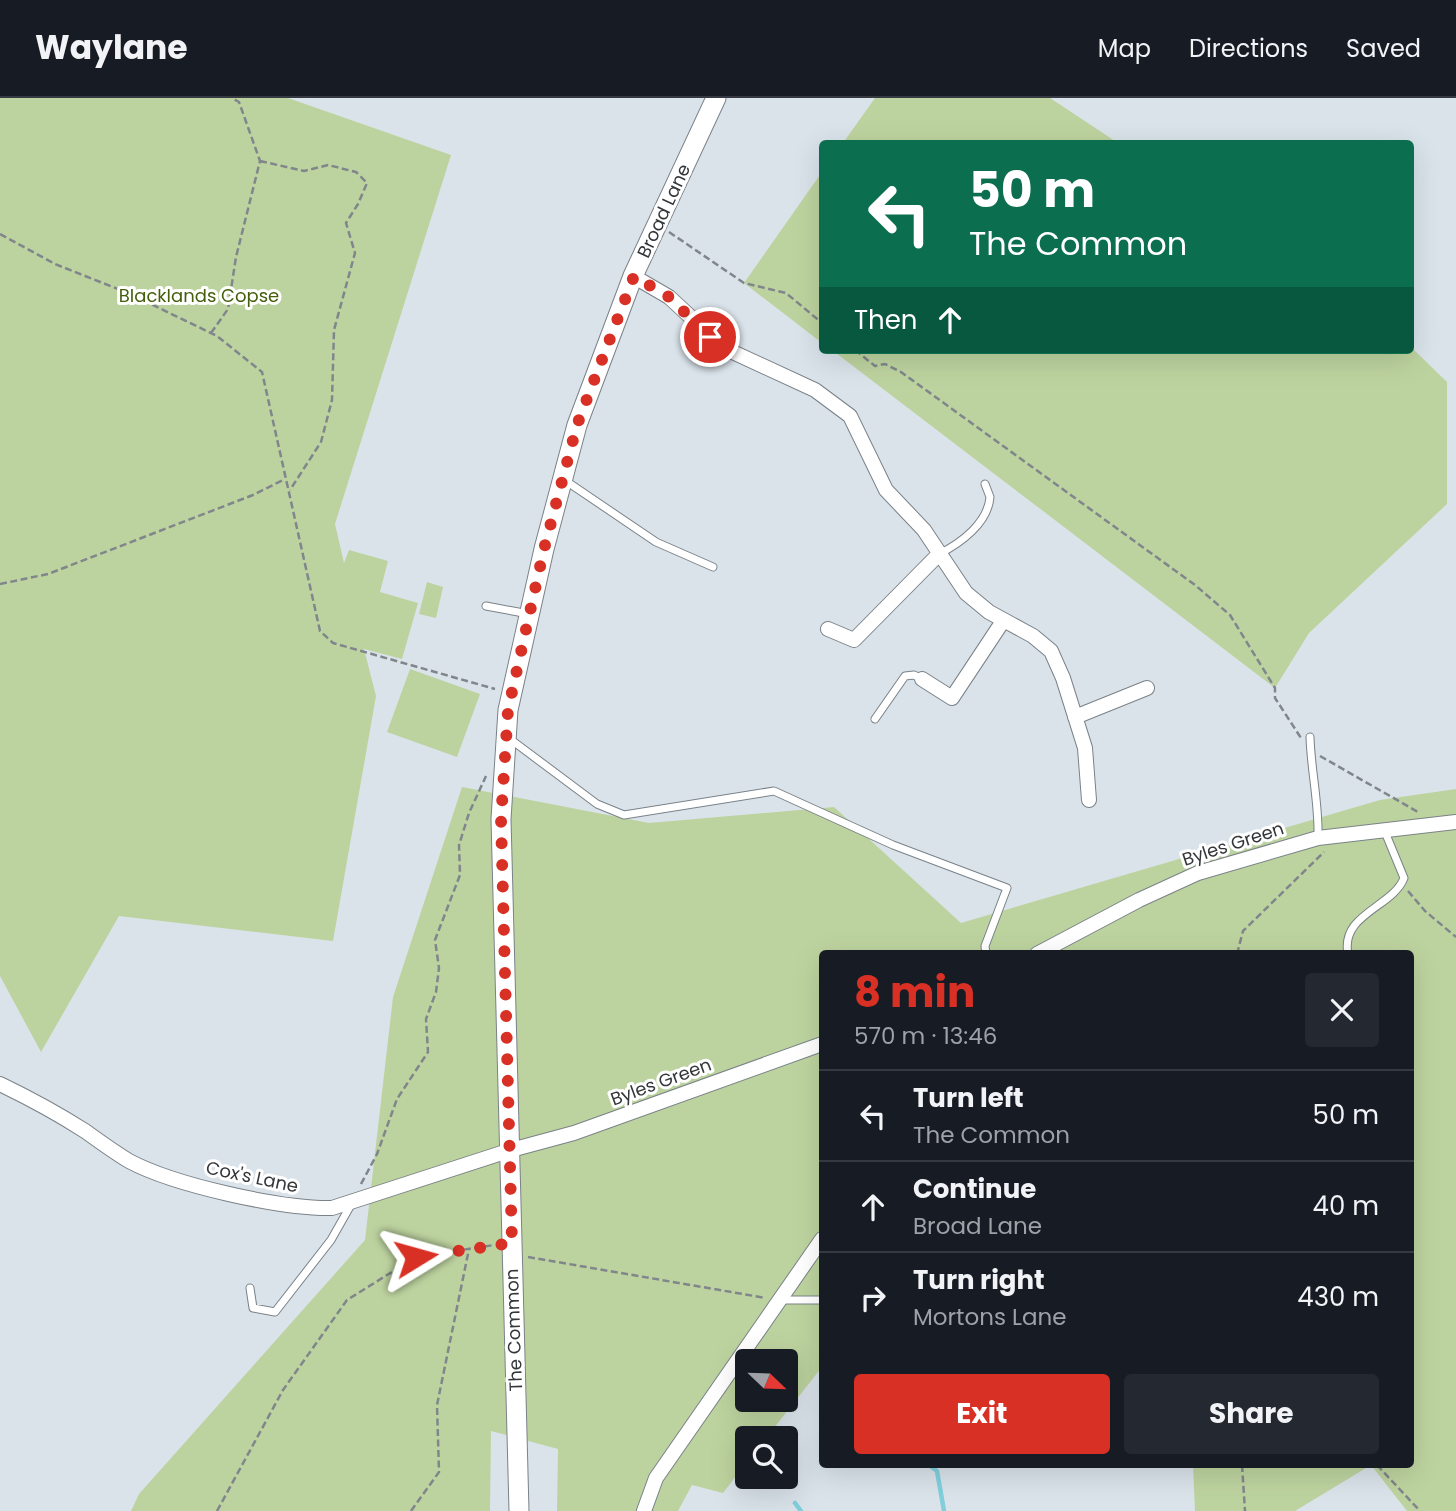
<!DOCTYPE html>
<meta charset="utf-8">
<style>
body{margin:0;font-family:Poppins,sans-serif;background:#242831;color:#f1f3f6;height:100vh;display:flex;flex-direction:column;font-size:26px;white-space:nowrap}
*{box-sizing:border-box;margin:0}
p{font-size:23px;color:#9ea1a6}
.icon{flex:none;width:38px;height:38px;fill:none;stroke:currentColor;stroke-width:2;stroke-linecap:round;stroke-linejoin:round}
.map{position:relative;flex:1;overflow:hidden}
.sheet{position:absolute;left:819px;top:852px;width:595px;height:518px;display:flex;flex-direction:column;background:#171b24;border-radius:7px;box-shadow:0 7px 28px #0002}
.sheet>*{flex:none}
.banner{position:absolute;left:819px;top:42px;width:595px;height:214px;border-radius:7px;box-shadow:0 7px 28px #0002;background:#0b6e4f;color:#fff;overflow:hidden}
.needle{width:46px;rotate:113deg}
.tools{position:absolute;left:735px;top:1251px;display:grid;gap:14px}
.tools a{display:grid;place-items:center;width:63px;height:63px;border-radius:7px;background:#171b24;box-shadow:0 7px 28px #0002;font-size:35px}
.pin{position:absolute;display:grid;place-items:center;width:60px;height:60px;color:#fff;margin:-30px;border:4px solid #fff;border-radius:50%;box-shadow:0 2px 7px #0007}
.me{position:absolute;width:77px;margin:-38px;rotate:82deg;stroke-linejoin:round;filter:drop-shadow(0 0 5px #0008)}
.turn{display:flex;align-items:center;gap:24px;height:147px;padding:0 35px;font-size:32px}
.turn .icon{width:91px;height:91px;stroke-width:2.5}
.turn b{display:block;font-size:49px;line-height:60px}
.then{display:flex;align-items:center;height:66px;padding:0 35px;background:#0003;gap:14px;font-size:26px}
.round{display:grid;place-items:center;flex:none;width:74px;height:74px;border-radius:7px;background:#242831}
.summary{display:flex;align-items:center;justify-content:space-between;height:119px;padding:0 35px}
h1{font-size:42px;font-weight:700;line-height:52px;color:#d93025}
.primary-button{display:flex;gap:14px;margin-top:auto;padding:14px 35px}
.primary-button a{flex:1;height:80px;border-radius:7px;background:#d93025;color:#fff;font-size:28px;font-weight:700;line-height:80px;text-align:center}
.primary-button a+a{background:#242831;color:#f1f3f6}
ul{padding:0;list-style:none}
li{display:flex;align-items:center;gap:21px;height:91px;padding:0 35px;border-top:2px solid #363941}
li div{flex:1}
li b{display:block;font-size:26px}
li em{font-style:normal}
header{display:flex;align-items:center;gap:42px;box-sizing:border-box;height:98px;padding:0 35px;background:#171b24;border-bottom:2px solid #363941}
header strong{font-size:33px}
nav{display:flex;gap:38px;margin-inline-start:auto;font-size:24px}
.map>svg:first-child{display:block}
</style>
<header>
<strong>Waylane</strong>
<nav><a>Map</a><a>Directions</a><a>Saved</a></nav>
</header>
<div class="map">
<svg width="1456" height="1413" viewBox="0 0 1456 1413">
<rect width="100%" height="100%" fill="#dae3ea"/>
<path fill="#bdd39f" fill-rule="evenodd" d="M0 0H288L451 57 335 426 344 465 349 452 388 463 380 494 418 505 402 561 364 551 376 598 333 843 119 818 41 954 0 878Z
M875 0H1050L1118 45H843Z
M822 74V245L744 185Z
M1411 249 1447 284V406L1309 535 1275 590 832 252H1410Z
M427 484 443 489 436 520 419 516Z
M410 571 480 596 457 659 387 634Z
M462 689 649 725 834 709 961 825 1380 702 1456 691V1413H1407L1371 1367H1410V856H822V1269L766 1340H747V1364L723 1395 692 1387 678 1413H557L558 1351 491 1333 490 1413H131L139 1396 365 1142 393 899ZM747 1264H786V1302H747Z
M1193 1367H1371L1295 1413H1195Z"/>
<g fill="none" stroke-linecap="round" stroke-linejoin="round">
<path stroke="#81cfdc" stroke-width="4.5" d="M929 1367 937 1373 944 1413
M795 1405 801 1413"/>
<defs>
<path id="lane" d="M563 381 656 444 713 469
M939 456C961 445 988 425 990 399L985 386
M486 508 529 516
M875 621 905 578 914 577 922 581
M1310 639C1311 673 1319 705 1318 739
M510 641 597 706 624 717 774 693 893 747 1007 790 985 848 986 856
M1348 856C1340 816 1393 809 1404 780L1385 734
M250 1190 253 1210 275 1214 331 1142 352 1105
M780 1202H822"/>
<path id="street" d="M633 178 669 199 724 250 815 292 850 318 886 392 924 432 966 495 989 514 1033 538 1051 553 1063 580 1085 650 1089 702
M828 531 854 542 938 457
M922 581 952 600 1003 523
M1075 619 1147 590
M1037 856 1139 802 1198 775 1318 740 1456 724
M0 986C29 1000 57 1015 85 1033 99 1043 114 1054 129 1063 174 1087 281 1111 332 1110L511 1052 574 1035 822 946
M644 1413 656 1380 822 1141"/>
<path id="secondary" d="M519 1413 501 721 508 612 544 451 577 327 633 178 716 0"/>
</defs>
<use href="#lane" stroke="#7a8288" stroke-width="9"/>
<use href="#street" stroke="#7a8288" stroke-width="16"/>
<use href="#secondary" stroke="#7a8288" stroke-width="21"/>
<path stroke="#80868b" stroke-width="2.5" stroke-dasharray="7 3.5" stroke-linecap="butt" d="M260 63 304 73 328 67 356 74 367 85 358 106 346 125 355 155 334 232 332 302 321 344 290 392
M669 134 744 185 786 195 822 225
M0 136 55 166 128 195 217 238 262 274 320 533 333 545 495 591
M211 235 228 211 236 159 260 63 239 4 232 0
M855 252 875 268 885 266 901 274 1195 487 1230 517 1275 590V600L1301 640
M0 486 48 476 253 397 285 381
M1320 658 1418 714
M1408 793 1425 813 1456 839
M1237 856 1243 833 1324 754
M361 1086 377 1056 397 1001 428 954 426 921 436 894 439 870 435 842 460 777 459 747 469 715 486 678
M528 1159 766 1200
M1242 1367 1245 1413
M1377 1367 1420 1413
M217 1413 283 1292 347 1202 416 1159 494 1147
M411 1413 439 1374 437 1307 469 1151"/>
<use href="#lane" stroke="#fff" stroke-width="7"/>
<use href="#street" stroke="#fff" stroke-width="14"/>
<use href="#secondary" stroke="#fff" stroke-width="19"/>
</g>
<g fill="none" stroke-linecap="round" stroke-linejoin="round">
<path stroke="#d93025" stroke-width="12" stroke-dasharray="0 21.6" d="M416 1159 512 1145 501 721 508 612 544 451 577 327 634 178 669 199 710 239"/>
</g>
<g text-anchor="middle" stroke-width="6" stroke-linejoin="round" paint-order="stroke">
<g font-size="18" fill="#34373a" stroke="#fff">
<text transform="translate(664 113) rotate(-65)" y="6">Broad Lane</text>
<text transform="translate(1233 746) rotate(-18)" y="6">Byles Green</text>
<text transform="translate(661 984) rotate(-20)" y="6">Byles Green</text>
<text transform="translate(252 1079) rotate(12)" y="6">Cox's Lane</text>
<text transform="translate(514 1232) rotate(-92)" y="6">The Common</text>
</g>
<g font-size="18" fill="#455f0c" stroke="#fff">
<text x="199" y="204">Blacklands Copse</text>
</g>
</g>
</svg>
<div class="tools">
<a><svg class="needle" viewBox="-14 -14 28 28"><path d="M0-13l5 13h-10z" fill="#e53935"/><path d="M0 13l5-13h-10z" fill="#9ea1a6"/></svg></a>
<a><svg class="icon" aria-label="search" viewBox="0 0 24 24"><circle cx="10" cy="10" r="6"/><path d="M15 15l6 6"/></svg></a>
</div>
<div class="pin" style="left:710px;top:239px;background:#d93025"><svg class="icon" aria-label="arrive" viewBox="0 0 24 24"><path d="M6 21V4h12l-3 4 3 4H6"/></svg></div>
<svg class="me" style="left:416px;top:1159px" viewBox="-20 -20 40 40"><path d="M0-17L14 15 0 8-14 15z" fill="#d93025" stroke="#fff" stroke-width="4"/></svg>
<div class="banner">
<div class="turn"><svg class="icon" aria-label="left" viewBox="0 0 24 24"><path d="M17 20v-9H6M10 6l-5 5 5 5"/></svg><div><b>50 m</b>The Common</div></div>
<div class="then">Then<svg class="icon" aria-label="ahead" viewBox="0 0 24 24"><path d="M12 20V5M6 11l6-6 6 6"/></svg></div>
</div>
<section class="sheet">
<div class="summary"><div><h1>8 min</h1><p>570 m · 13:46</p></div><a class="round"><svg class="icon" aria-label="close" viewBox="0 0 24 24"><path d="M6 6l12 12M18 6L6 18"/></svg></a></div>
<ul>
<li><svg class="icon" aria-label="left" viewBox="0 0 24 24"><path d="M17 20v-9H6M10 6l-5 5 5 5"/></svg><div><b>Turn left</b><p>The Common</p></div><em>50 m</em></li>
<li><svg class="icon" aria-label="ahead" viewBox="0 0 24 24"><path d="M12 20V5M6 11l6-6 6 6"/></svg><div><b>Continue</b><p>Broad Lane</p></div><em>40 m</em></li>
<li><svg class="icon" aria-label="right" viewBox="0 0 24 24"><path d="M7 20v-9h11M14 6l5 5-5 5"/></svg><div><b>Turn right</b><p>Mortons Lane</p></div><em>430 m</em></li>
</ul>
<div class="primary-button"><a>Exit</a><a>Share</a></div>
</section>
</div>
